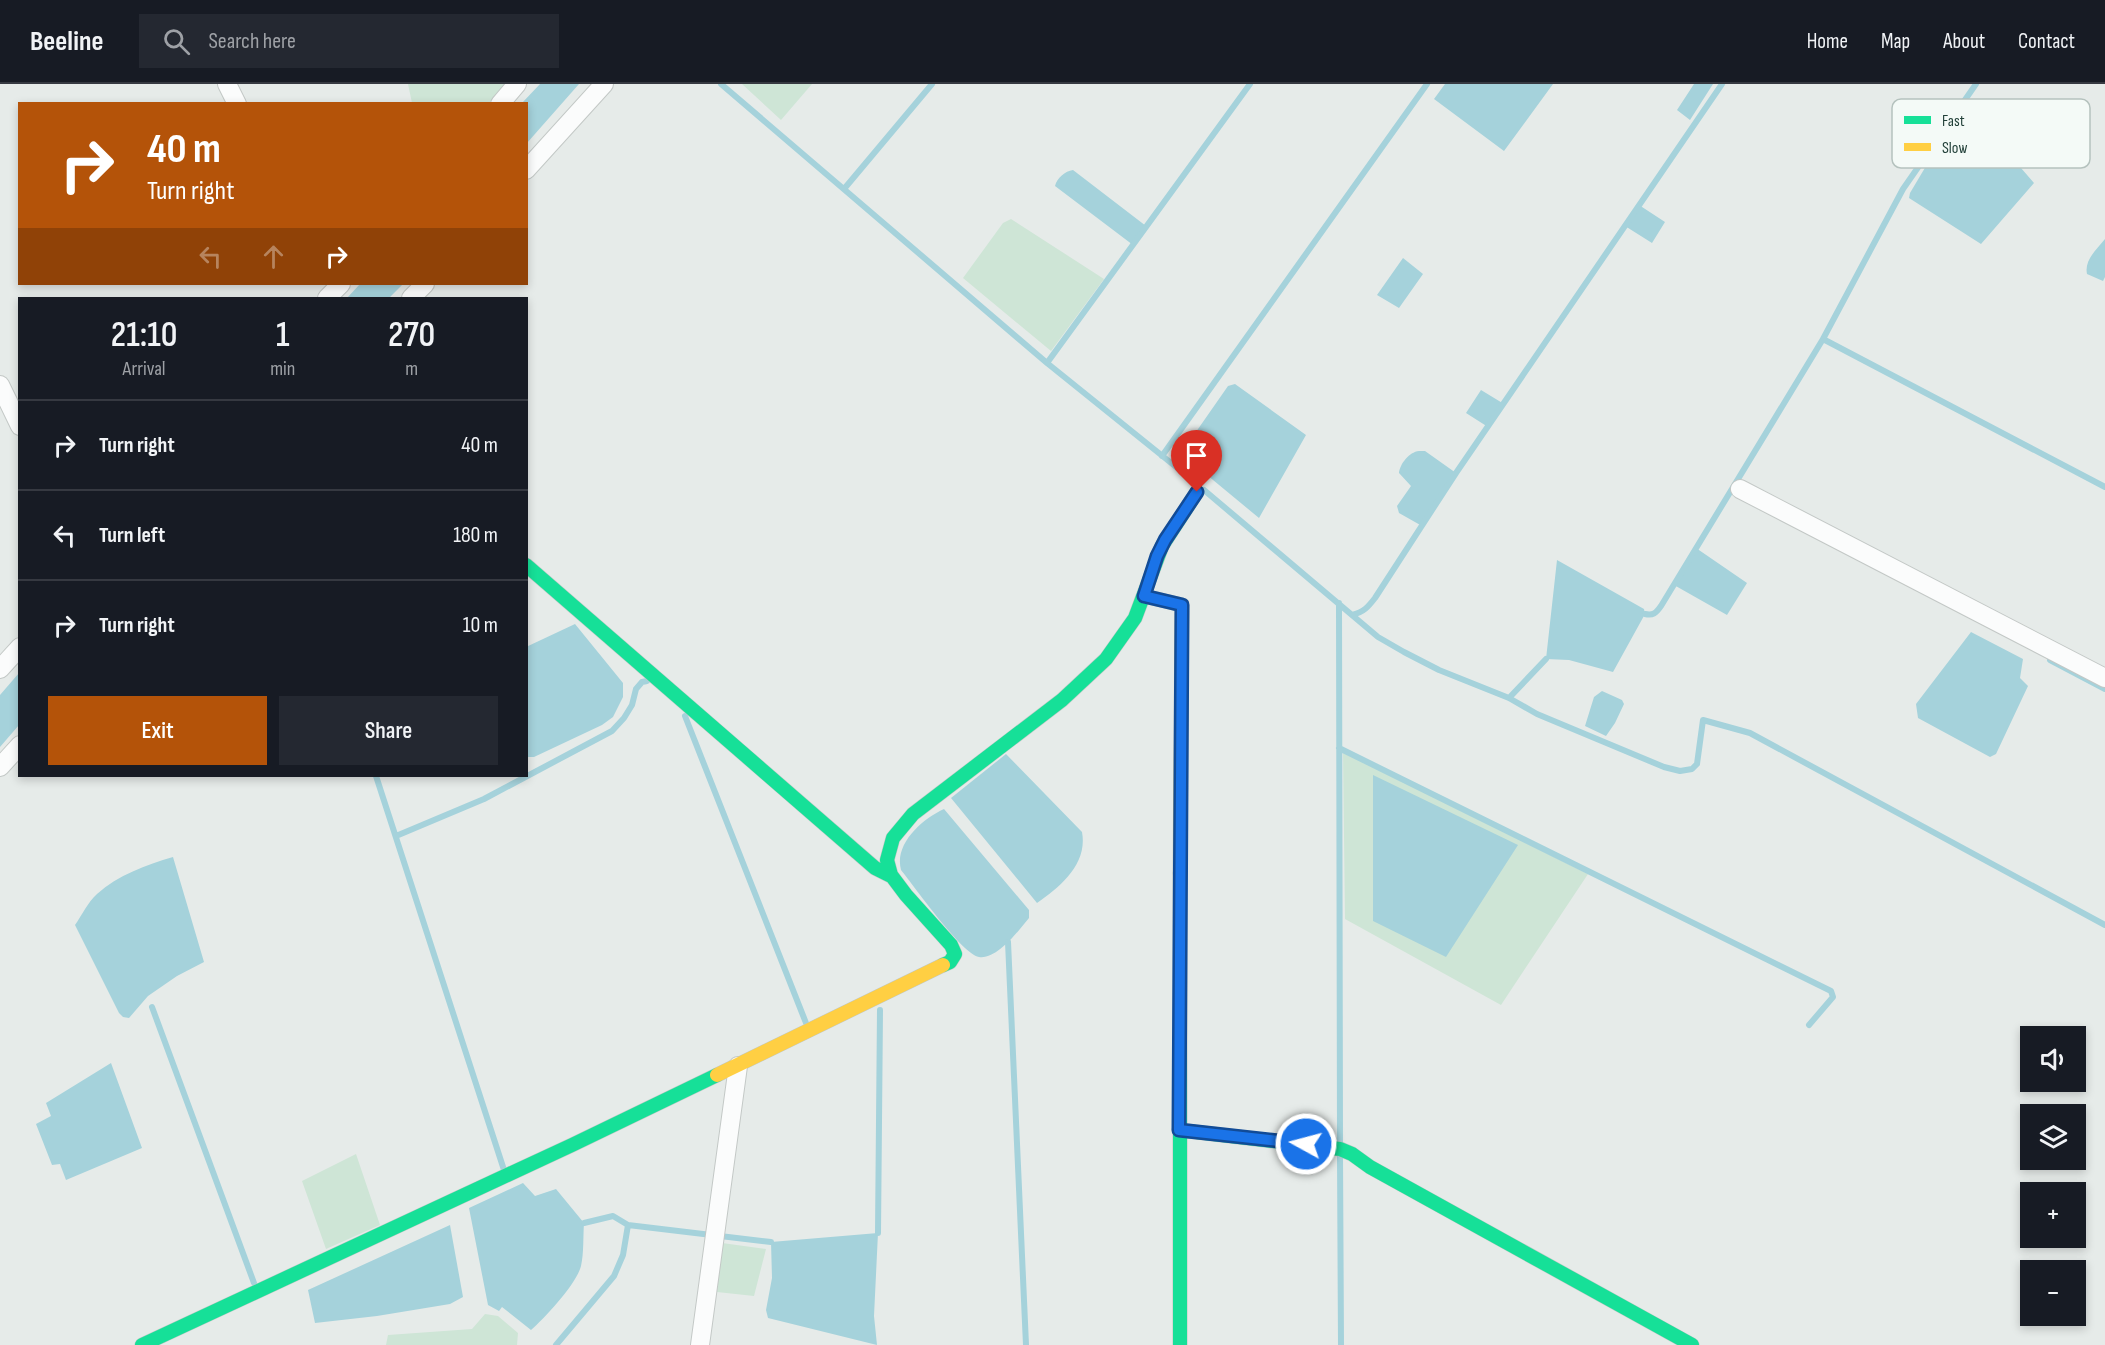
<!DOCTYPE html>
<meta charset="utf-8">
<style>
body{margin:0;font-family:"Sofia Sans Condensed",sans-serif;background:#242831;color:#f1f3f6;height:100vh;display:flex;flex-direction:column;font-size:22px;white-space:nowrap}
*{box-sizing:border-box;margin:0}
p{font-size:20px;color:#9ea1a6}
.icon{flex:none;width:33px;height:33px;fill:none;stroke:currentColor;stroke-width:2;stroke-linecap:round;stroke-linejoin:round}
.map{position:relative;flex:1;overflow:hidden}
.sheet{position:absolute;left:18px;top:213px;width:510px;height:480px;display:flex;flex-direction:column;background:#171b24;border-radius:0px;box-shadow:0 3px 9px #0003}
.sheet>*{flex:none}
.hud{position:absolute;left:18px;top:18px;width:510px;height:183px;border-radius:0px;box-shadow:0 3px 9px #0003;background:#b45309;color:#fff;overflow:hidden}
.tools{position:absolute;left:2020px;top:942px;display:grid;gap:12px}
.tools a{display:grid;place-items:center;width:66px;height:66px;border-radius:0px;background:#171b24;box-shadow:0 3px 9px #0003;font-size:30px}
.pin{position:absolute;display:grid;place-items:center;width:51px;height:51px;color:#fff;margin:-62px -26px;border-radius:50% 50% 50% 0;rotate:-45deg;box-shadow:0 0 6px #0007}
.pin .icon{rotate:45deg}
.me{position:absolute;width:66px;margin:-33px;rotate:277deg;stroke-linejoin:round;filter:drop-shadow(0 0 4px #0008)}
.turn{display:flex;align-items:center;gap:21px;height:126px;padding:0 30px;font-size:27px}
.turn .icon{width:78px;height:78px;stroke-width:2.5}
.turn b{display:block;font-size:42px;line-height:51px}
.lanes{display:flex;align-items:center;height:57px;padding:0 30px;background:#0003;justify-content:center;gap:30px;direction:ltr}
.lanes .off{opacity:.35}
.eta{display:flex;justify-content:space-evenly;align-items:center;height:102px;text-align:center}
.eta b{font-size:36px;font-weight:600;line-height:42px}
.action{display:flex;gap:12px;margin-top:auto;padding:12px 30px}
.action a{flex:1;height:69px;border-radius:0px;background:#b45309;color:#fff;font-size:24px;font-weight:600;line-height:69px;text-align:center}
.action a+a{background:#242831;color:#f1f3f6}
ul{padding:0;list-style:none}
li{display:flex;align-items:center;gap:18px;height:90px;padding:0 30px;border-top:2px solid #363941}
li div{flex:1}
li b{display:block;font-size:22px}
li em{font-style:normal}
header{display:flex;align-items:center;gap:36px;box-sizing:border-box;height:84px;padding:0 30px;background:#171b24;border-bottom:2px solid #363941}
header strong{font-size:28px}
nav{display:flex;gap:33px;margin-inline-start:auto;font-size:21px}
.search{width:420px;height:54px;background:#242831;display:flex;align-items:center;gap:15px;box-sizing:border-box;padding:0 21px;border-radius:0px;color:#9ea1a6;font-size:22px}
.map>svg:first-child{display:block}
</style>
<header>
<strong>Beeline</strong>
<div class="search"><svg class="icon" aria-label="search" viewBox="0 0 24 24"><circle cx="10" cy="10" r="6"/><path d="M15 15l6 6"/></svg>Search here</div>
<nav><a>Home</a><a>Map</a><a>About</a><a>Contact</a></nav>
</header>
<div class="map">
<svg width="2105" height="1261" viewBox="0 0 2105 1261">
<rect width="100%" height="100%" fill="#e6ebe9"/>
<path fill="#cee5d6" d="M408 0H506L488 20 412 19Z
M742 0H812L781 36Z
M1011 135 1104 195 1051 267 963 194 1003 139Z
M1343 668 1588 790 1501 921 1345 835Z
M356 1070 380 1141 326 1165 302 1097Z
M722 1159 766 1165 754 1212 717 1208Z
M485 1230 498 1232 518 1249 517 1261H386L388 1251 472 1245Z"/>
<path fill="#a5d2db" d="M540 0H579L527 59 526 20 522 19Z
M1445 0H1553L1504 67 1434 15Z
M1694 0H1713L1690 36 1677 26Z
M1956 41H1962L2021 84 2034 99 1981 160 1909 114 1910 109 1948 45Z
M1073 86 1146 142 1133 161 1055 102C1057 94 1065 87 1073 86Z
M1639 121 1665 138 1652 159 1625 142Z
M2105 155V193L2103 197 2087 190C2084 176 2097 165 2105 155Z
M1403 174 1423 190 1399 224 1377 211Z
M360 200H403L389 214H347Z
M1235 300 1306 351 1259 434 1184 372 1182 368 1228 302Z
M1481 306 1504 320 1488 343 1466 329Z
M1419 367H1425L1456 389 1422 442 1399 429 1397 422 1411 402 1399 389C1400 380 1409 368 1419 367Z
M1696 464 1747 499 1727 531 1674 501Z
M1557 476 1644 525 1645 530 1613 588 1569 576 1546 575Z
M575 540 623 599V613L613 633 602 641 534 673H527L526 563Z
M1971 548 2023 575 2020 594 2028 602 1996 670 1990 673 1918 634 1916 620Z
M19 589V641L0 663V611Z
M1602 607 1622 616 1624 620 1615 639 1606 652 1585 642 1594 613Z
M1006 670 1082 748C1088 780 1060 803 1037 819L951 714Z
M1373 691 1518 761 1446 873 1373 837Z
M944 725 1029 826V834C1019 846 997 876 979 873 962 870 914 802 901 786 894 760 922 735 944 725Z
M173 773 204 878 177 892 148 912 129 934 123 933 119 929 75 841C82 831 88 818 97 810 118 791 146 781 173 773Z
M111 979 142 1064 66 1096 60 1080 52 1081 36 1040 51 1032 46 1019Z
M523 1099 535 1112 556 1105 584 1139C583 1153 584 1169 581 1182 577 1199 545 1234 531 1246L502 1223 499 1227 488 1221 469 1124Z
M450 1141 463 1213 450 1220 377 1232 315 1239 308 1206Z
M878 1149 874 1232 877 1261 768 1234 766 1226 772 1194 771 1158Z"/>
<g fill="none" stroke-linecap="round" stroke-linejoin="round">
<path stroke="#a5d2db" stroke-width="6" d="M721 0 1047 279 1196 399
M844 105 932 0
M1823 255 2105 403
M1047 279 1250 0
M1162 372 1427 0
M1204 406 1378 553 1404 568 1439 586 1509 614 1537 630 1664 683 1680 687 1692 685 1697 680 1703 636 1750 649 2105 841
M1339 519 1340 1059
M1645 530C1653 532 1656 529 1661 522L1823 255 1903 105 1976 0
M1352 531C1364 528 1368 523 1375 514L1456 389 1722 0
M2050 576 2105 605
M1509 614 1546 575
M685 632 806 939
M1339 664 1831 907 1833 913 1809 941
M376 692 504 1086
M396 752 484 715 612 647 624 634 632 621 636 605 642 598 647 597
M1008 858 1026 1261
M152 923 254 1199
M1340 1072 1341 1261
M584 1139 613 1132 628 1141 771 1158
M878 1149 880 926
M556 1261 614 1192 623 1171 628 1141"/>
<defs>
<path id="street" d="M227 0 237 20
M500 20 517 0
M526 86 604 0
M327 214 341 200
M411 214 425 200
M0 301 20 342
M1740 405 2105 594
M0 585 20 563
M0 683 20 661
M700 1261 738 982"/>
<path id="fast" d="M526 481 875 784 891 792
M943 881 950 878 955 870 951 861 906 811 891 791 887 776 893 754 913 730 1062 616 1106 575 1135 534 1162 462 1197 408
M1179 1046 1340 1065 1352 1070 1370 1083 1692 1261
M142 1261 572 1061 717 991
M1180 1261V789"/>
<path id="slow" d="M1144 512 1182 521 1180 789
M717 991 943 881"/>
</defs>
<use href="#street" stroke="#c3c8c6" stroke-width="20"/>
<use href="#fast" stroke="#c1c9c6" stroke-width="15"/>
<use href="#slow" stroke="#c1c9c6" stroke-width="15"/>
<use href="#street" stroke="#fbfcfc" stroke-width="18"/>
<use href="#fast" stroke="#16e098" stroke-width="14"/>
<use href="#slow" stroke="#ffcf43" stroke-width="14"/>
</g>
<g fill="none" stroke-linecap="round" stroke-linejoin="round">
<defs>
<path id="route" d="M1197 408 1165 456 1157 472 1144 512 1182 521 1179 1046 1306 1060"/>
</defs>
<use href="#route" stroke="#114b97" stroke-width="15"/>
<use href="#route" stroke="#1a73e8" stroke-width="10"/>
</g>
<rect x="1892" y="15" width="198" height="69" rx="9" fill="#f4faf7" stroke="#b5c2be" stroke-width="1.5"/>
<rect x="1904" y="32" width="27" height="8" fill="#16e098"/>
<rect x="1904" y="59" width="27" height="8" fill="#ffcf43"/>
<g font-size="16" fill="#224039">
<text x="1942" y="42">Fast</text>
<text x="1942" y="69">Slow</text>
</g>
</svg>
<div class="tools">
<a><svg class="icon" aria-label="sound" viewBox="0 0 24 24"><path d="M4 9h4l5-4v14l-5-4H4zM17 9q2 3 0 6"/></svg></a>
<a><svg class="icon" aria-label="layers" viewBox="0 0 24 24"><path d="M12 4l9 5-9 5-9-5zM3 14l9 5 9-5"/></svg></a>
<a>+</a>
<a>−</a>
</div>
<div class="pin" style="left:1197px;top:408px;background:#d93025"><svg class="icon" aria-label="arrive" viewBox="0 0 24 24"><path d="M6 21V4h12l-3 4 3 4H6"/></svg></div>
<svg class="me" style="left:1306px;top:1060px" viewBox="-20 -20 40 40"><circle r="17" fill="#1a73e8" stroke="#fff" stroke-width="3"/><path d="M0-11L8 9 0 5-8 9z" fill="#fff"/></svg>
<div class="hud">
<div class="turn"><svg class="icon" aria-label="right" viewBox="0 0 24 24"><path d="M7 20v-9h11M14 6l5 5-5 5"/></svg><div><b>40 m</b>Turn right</div></div>
<div class="lanes"><svg class="icon off" aria-label="left" viewBox="0 0 24 24"><path d="M17 20v-9H6M10 6l-5 5 5 5"/></svg><svg class="icon off" aria-label="ahead" viewBox="0 0 24 24"><path d="M12 20V5M6 11l6-6 6 6"/></svg><svg class="icon" aria-label="right" viewBox="0 0 24 24"><path d="M7 20v-9h11M14 6l5 5-5 5"/></svg></div>
</div>
<section class="sheet">
<div class="eta">
<div><b>21:10</b><p>Arrival</p></div>
<div><b>1</b><p>min</p></div>
<div><b>270</b><p>m</p></div>
</div>
<ul>
<li><svg class="icon" aria-label="right" viewBox="0 0 24 24"><path d="M7 20v-9h11M14 6l5 5-5 5"/></svg><div><b>Turn right</b></div><em>40 m</em></li>
<li><svg class="icon" aria-label="left" viewBox="0 0 24 24"><path d="M17 20v-9H6M10 6l-5 5 5 5"/></svg><div><b>Turn left</b></div><em>180 m</em></li>
<li><svg class="icon" aria-label="right" viewBox="0 0 24 24"><path d="M7 20v-9h11M14 6l5 5-5 5"/></svg><div><b>Turn right</b></div><em>10 m</em></li>
</ul>
<div class="action"><a>Exit</a><a>Share</a></div>
</section>
</div>
